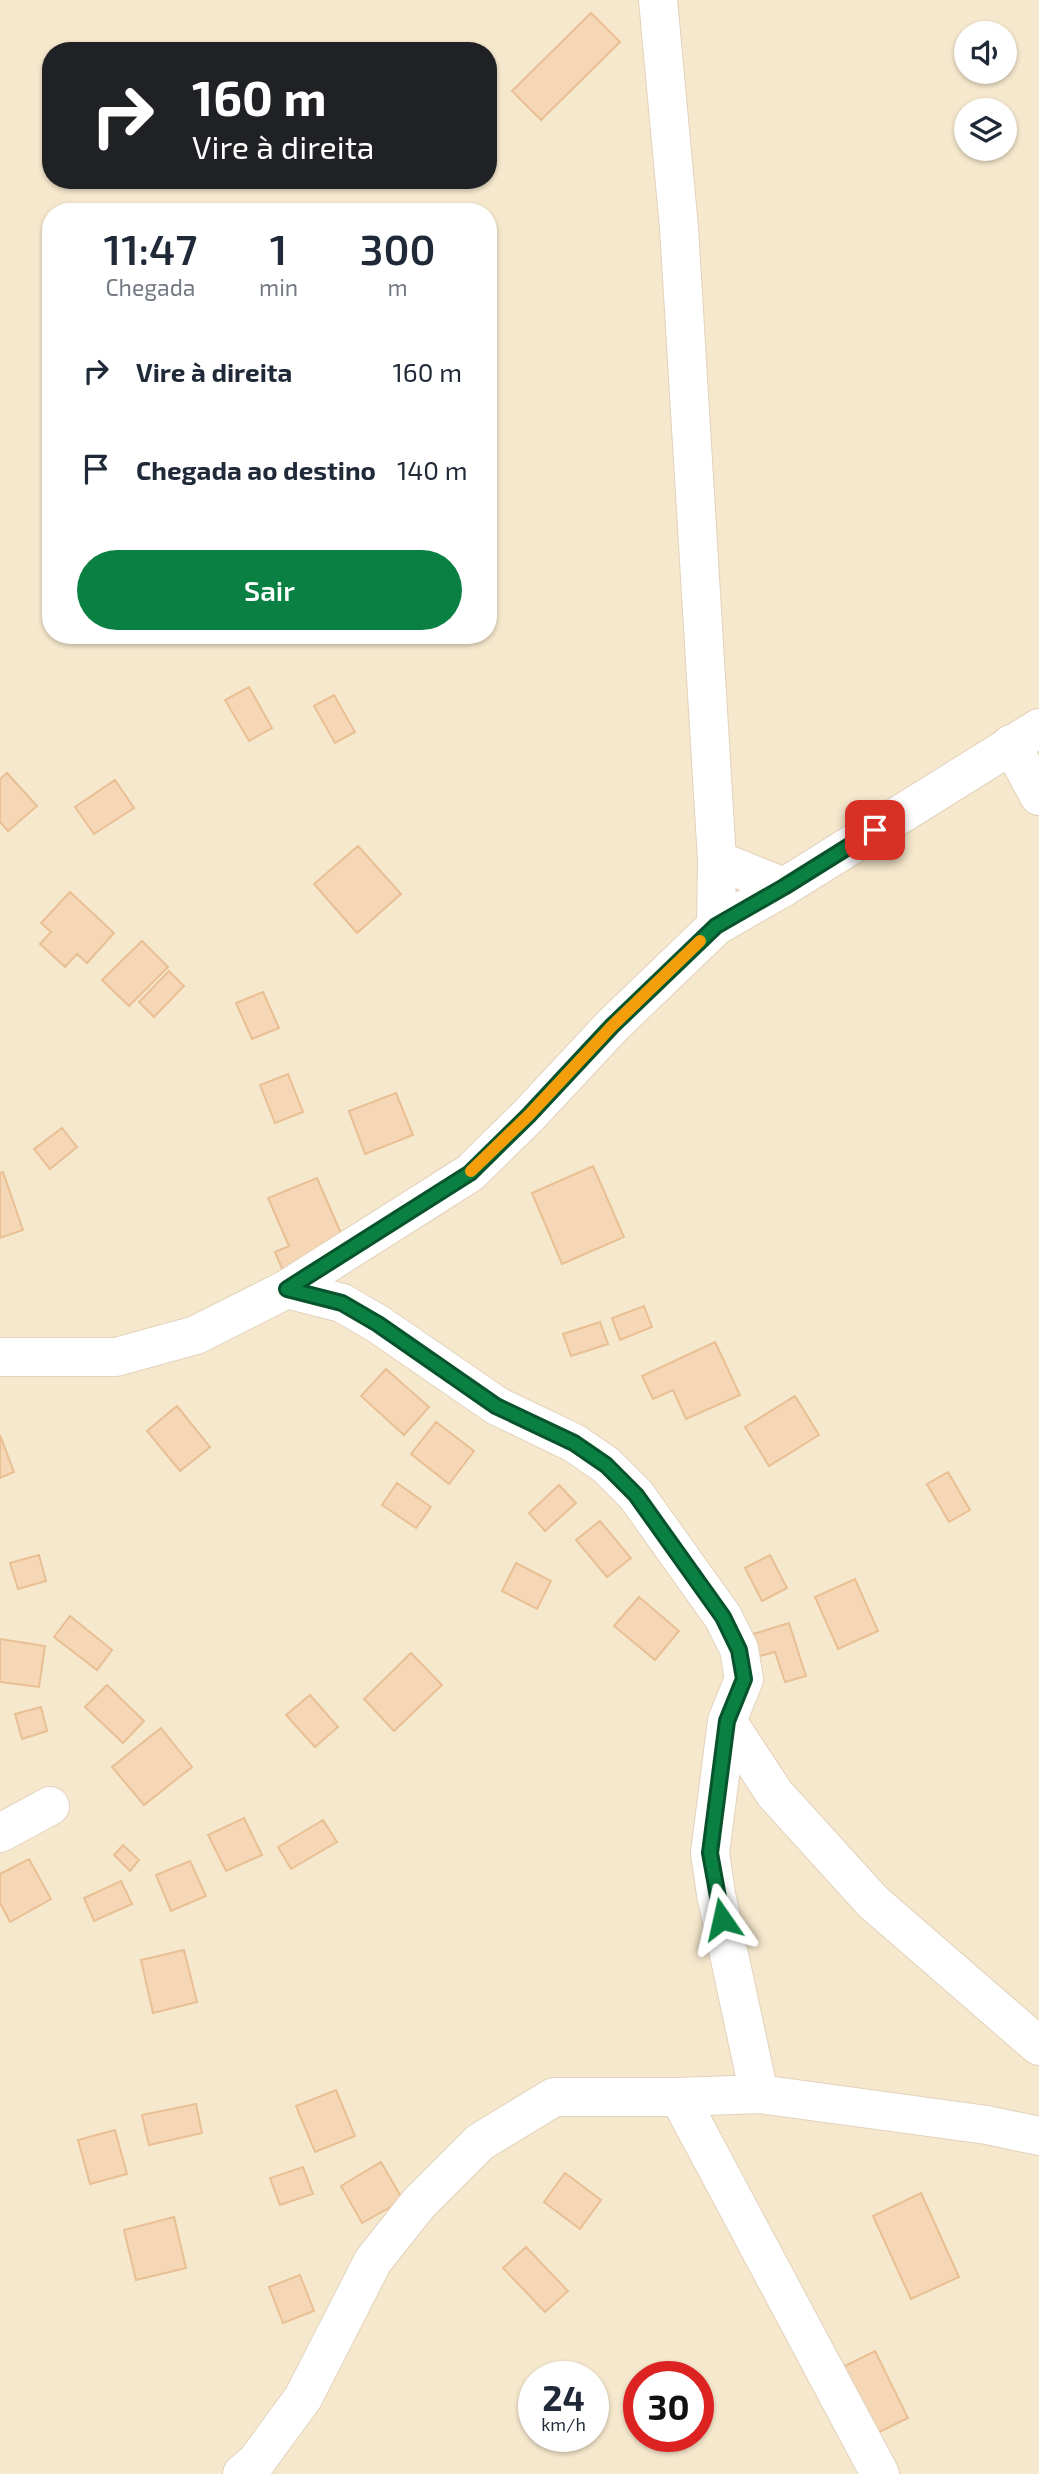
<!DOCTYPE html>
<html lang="pt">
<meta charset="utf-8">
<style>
body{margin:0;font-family:"Exo 2",sans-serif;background:#f6f6f7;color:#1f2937;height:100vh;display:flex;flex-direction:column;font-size:26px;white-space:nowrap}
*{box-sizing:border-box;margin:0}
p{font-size:23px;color:#747a83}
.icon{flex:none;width:38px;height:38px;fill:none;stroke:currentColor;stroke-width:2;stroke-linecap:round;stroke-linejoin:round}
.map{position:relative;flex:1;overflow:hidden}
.side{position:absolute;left:42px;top:203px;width:455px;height:441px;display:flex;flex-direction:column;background:#fff;border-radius:28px;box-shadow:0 2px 5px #0004}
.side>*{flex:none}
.hud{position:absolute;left:42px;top:42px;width:455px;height:147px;border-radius:28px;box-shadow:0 2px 5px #0004;background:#202124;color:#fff;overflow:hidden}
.buttons{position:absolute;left:954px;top:21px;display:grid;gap:14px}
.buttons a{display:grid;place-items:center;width:63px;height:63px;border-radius:50%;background:#fff;box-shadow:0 2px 5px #0004;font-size:35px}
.speed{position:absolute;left:518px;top:2361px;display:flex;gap:14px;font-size:35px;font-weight:700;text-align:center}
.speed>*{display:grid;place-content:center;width:91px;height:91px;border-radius:50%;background:#fff;box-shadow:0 2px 5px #0004;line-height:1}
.speed small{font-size:18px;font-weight:400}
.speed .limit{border:10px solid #d22;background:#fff;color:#111}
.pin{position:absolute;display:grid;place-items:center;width:60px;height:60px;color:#fff;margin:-30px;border-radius:14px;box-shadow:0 4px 10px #0006}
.me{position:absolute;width:77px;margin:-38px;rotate:349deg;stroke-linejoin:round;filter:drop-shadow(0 0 5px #0008)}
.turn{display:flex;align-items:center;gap:24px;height:147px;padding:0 35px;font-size:32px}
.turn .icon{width:91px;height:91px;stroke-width:2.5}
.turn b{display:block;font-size:49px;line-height:60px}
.eta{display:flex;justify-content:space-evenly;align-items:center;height:119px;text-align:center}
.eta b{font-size:42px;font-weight:600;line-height:49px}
.primary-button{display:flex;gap:14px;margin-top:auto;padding:14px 35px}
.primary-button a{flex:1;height:80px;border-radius:42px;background:#0b8043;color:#fff;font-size:28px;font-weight:600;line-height:80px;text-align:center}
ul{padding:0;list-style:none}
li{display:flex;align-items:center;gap:21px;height:98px;padding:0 35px}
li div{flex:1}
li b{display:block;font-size:26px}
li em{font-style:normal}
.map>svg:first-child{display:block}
</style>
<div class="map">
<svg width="1039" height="2474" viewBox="0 0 1039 2474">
<rect width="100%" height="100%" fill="#fef6df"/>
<path fill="#f6e8cd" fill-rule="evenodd" d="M0 0H1039V2474H0ZM966 33H1004V72H966ZM51 51H488V180H51ZM966 110H1004V149H966ZM51 212H488V635H51ZM534 2376H593V2436H534ZM639 2376H698V2436H639Z"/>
<path fill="#f5d6b5" stroke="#e9bf94" stroke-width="2" d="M591 13 620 42 541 120 512 91Z
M249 687 272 728 249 741 225 700Z
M334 695 355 732 335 743 314 706Z
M7 773 37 806 8 831 0 822V779Z
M115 780 134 808 94 834 75 807Z
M358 846 401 894 357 933 314 884Z
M70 892 114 933 87 963 77 954 65 967 40 944 51 932 41 923Z
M142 941 168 967 129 1006 102 980Z
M169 971 184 986 154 1017 139 1002Z
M263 992 279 1028 252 1039 236 1003Z
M288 1074 303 1112 275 1123 260 1085Z
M396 1093 413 1135 365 1154 349 1111Z
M62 1128 77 1147 50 1169 34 1149Z
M593 1166 624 1237 562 1264 532 1193Z
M3 1172 23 1230 0 1238V1173Z
M317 1178 346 1245 283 1271 275 1252 289 1246 268 1198Z
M644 1306 652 1327 620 1340 612 1318Z
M600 1322 608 1344 571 1356 563 1334Z
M715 1342 740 1395 686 1419 673 1390 653 1399 642 1376Z
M386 1369 429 1407 404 1435 361 1396Z
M795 1396 819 1435 769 1466 745 1427Z
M177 1406 210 1447 180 1471 147 1431Z
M436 1422 474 1451 449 1484 411 1454Z
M0 1435 14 1472 0 1478Z
M948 1472 970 1510 949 1522 927 1484Z
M397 1483 431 1507 416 1528 382 1505Z
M559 1485 576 1503 545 1531 529 1513Z
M600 1521 631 1558 607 1577 576 1540Z
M39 1555 46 1581 18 1589 10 1563Z
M770 1555 787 1588 762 1601 745 1568Z
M516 1563 551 1581 537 1609 502 1591Z
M855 1579 878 1631 838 1649 815 1597Z
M639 1597 679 1631 655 1660 614 1626Z
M70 1616 112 1650 97 1670 54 1637Z
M789 1623 806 1676 785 1682 775 1652 753 1658 747 1636Z
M0 1639 45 1646 39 1687 0 1682Z
M411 1653 442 1685 394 1731 364 1699Z
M107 1685 144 1721 123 1743 85 1707Z
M310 1695 338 1727 315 1747 286 1715Z
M41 1707 47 1731 22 1739 15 1714Z
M161 1728 192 1767 144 1805 112 1767Z
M244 1818 262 1855 226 1871 208 1835Z
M323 1820 337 1842 291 1869 278 1847Z
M123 1845 139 1860 130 1871 114 1855Z
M29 1859 51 1899 10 1922 0 1903V1874Z
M190 1861 206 1896 171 1911 156 1875Z
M121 1881 132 1904 94 1921 84 1898Z
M184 1950 197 2002 153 2013 141 1960Z
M336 2090 355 2136 315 2152 296 2106Z
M196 2104 202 2133 149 2145 142 2115Z
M115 2130 127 2174 90 2184 78 2140Z
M381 2162 403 2200 362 2223 341 2186Z
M303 2167 313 2194 280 2205 270 2178Z
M565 2173 601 2200 580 2229 544 2202Z
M921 2193 959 2277 911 2299 873 2216Z
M174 2217 186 2268 136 2280 124 2230Z
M526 2247 568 2291 545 2312 503 2268Z
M300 2275 314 2311 283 2323 269 2287Z
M875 2351 908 2418 869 2437 835 2371Z"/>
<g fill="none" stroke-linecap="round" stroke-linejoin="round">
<defs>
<path id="minor" d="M658 0 679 228 717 860 716 926
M1011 744 1039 796
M717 860 784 887
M287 1289 342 1303 378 1324 497 1406 574 1443 606 1465 636 1495 723 1617 739 1649 744 1679 727 1721 710 1853 716 1894 759 2094
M0 1357H116L196 1335 287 1289 470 1173 529 1115 612 1026 716 926 784 887 1039 728
M727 1721 775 1794 873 1902 1039 2046
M0 1833 50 1806
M679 2097 880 2474
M242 2474 256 2462 303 2398 373 2261 419 2203 480 2142 554 2097H679L759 2094 987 2125 1039 2136"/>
</defs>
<use href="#minor" stroke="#e2d2bb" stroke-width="40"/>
<use href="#minor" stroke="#fff" stroke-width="38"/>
</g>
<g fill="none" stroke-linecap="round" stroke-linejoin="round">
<defs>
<path id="route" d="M722 1919 710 1853 727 1721 744 1679 739 1650 723 1617 636 1495 606 1465 574 1443 496 1406 378 1324 342 1303 287 1289 470 1173 529 1115 612 1026 716 926 784 887 875 830"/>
</defs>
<use href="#route" stroke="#07532c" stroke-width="18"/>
<use href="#route" stroke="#0b8043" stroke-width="12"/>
<path stroke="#f59e0b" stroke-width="12" d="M471 1171 529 1115 612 1026 700 941"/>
</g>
</svg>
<div class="buttons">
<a><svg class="icon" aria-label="sound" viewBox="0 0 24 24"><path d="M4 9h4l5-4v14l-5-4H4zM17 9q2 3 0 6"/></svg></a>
<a><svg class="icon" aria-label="layers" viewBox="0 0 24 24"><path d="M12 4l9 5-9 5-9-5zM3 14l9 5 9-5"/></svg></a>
</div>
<div class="speed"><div>24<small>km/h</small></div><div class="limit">30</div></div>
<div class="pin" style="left:875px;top:830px;background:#d93025"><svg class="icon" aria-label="arrive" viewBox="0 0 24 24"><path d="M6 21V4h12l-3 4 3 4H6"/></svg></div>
<svg class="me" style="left:722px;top:1919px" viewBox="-20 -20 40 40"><path d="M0-17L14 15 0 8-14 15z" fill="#0b8043" stroke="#fff" stroke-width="4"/></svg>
<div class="hud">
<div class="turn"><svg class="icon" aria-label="right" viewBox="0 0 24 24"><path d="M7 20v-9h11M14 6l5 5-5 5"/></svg><div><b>160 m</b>Vire à direita</div></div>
</div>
<section class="side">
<div class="eta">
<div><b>11:47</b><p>Chegada</p></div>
<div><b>1</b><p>min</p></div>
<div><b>300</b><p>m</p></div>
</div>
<ul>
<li><svg class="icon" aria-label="right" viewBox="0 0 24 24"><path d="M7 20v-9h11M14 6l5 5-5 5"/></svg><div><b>Vire à direita</b></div><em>160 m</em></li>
<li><svg class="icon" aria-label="arrive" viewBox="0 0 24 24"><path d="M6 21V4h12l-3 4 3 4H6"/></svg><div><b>Chegada ao destino</b></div><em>140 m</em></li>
</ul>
<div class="primary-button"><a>Sair</a></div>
</section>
</div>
